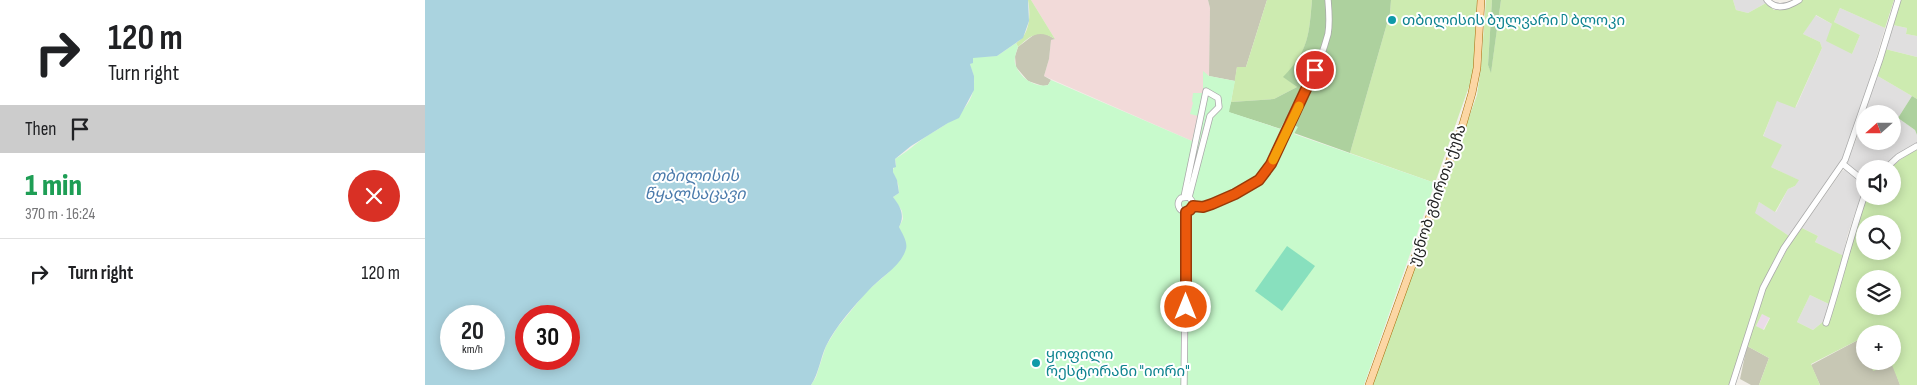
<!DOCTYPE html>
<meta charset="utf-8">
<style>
body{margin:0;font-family:"Sofia Sans Condensed","Noto Sans Georgian",sans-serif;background:#f6f6f6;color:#202124;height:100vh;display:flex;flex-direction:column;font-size:19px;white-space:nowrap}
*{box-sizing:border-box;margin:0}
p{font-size:16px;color:#757577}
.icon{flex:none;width:28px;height:28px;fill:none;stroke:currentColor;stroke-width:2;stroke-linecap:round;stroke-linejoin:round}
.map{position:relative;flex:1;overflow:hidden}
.details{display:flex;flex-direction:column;background:#fff;width:425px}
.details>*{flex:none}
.top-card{background:#fff;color:#202124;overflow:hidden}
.needle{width:32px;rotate:249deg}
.buttons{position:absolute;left:1431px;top:105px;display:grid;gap:10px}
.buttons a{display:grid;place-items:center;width:45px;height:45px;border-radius:50%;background:#fff;box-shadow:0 2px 12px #0003;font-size:25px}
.speed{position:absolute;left:15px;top:305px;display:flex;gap:10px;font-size:25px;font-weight:700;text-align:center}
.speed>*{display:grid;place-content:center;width:65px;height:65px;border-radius:50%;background:#fff;box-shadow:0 2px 12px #0003;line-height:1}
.speed small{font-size:12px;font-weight:400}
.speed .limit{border:8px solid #d22;background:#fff;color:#111}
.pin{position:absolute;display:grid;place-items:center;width:42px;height:42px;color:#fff;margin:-21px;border:2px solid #fff;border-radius:50%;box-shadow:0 1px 5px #0007}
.me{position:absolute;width:55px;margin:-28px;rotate:0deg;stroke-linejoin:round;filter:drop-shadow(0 0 4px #0008)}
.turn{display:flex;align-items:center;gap:18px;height:105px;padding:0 25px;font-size:22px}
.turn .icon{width:65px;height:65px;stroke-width:2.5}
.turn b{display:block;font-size:35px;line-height:42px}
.then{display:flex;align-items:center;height:48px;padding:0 25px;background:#0003;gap:10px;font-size:19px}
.round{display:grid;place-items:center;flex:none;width:52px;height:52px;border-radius:26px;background:#f6f6f6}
.headline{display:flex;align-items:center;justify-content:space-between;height:85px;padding:0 25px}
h1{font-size:30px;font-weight:800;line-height:38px;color:#1e9e55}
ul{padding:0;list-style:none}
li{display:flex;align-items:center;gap:15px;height:70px;padding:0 25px;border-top:1px solid #e0e0e0}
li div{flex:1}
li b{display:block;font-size:19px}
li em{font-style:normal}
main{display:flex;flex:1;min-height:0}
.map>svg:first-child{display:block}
</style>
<main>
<section class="details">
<div class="top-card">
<div class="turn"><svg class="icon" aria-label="right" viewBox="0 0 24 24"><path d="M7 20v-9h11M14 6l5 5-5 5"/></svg><div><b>120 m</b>Turn right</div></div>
<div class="then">Then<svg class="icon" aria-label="arrive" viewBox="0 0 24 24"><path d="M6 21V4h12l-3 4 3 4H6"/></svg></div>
</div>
<div class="headline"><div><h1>1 min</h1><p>370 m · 16:24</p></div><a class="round" style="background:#d93025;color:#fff"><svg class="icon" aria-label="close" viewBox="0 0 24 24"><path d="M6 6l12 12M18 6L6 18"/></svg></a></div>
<ul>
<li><svg class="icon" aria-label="right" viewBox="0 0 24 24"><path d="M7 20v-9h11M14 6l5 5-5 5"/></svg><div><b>Turn right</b></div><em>120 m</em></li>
</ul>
</section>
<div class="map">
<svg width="1492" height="385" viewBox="0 0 1492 385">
<rect width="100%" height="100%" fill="#f2efe9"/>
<path fill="#e0dfdf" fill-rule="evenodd" d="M1308 0H1339L1341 3 1323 13 1311 10Z
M1415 8 1460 28 1432 123 1415 164 1364 236 1329 213 1334 202 1351 212 1363 189 1370 186 1373 180 1346 167 1338 137 1352 100 1371 107 1397 48 1395 42 1378 34 1390 15 1407 24 1427 54 1435 35 1409 22Z
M1468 25 1482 28 1481 34 1492 36V57L1460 49Z
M1451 75 1487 96 1473 118 1490 130 1492 135V143L1472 156 1457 169H1440V179L1421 163 1432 138ZM1440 114H1468V141H1440Z
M1422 169 1437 181 1439 187 1422 236 1418 256 1390 242 1393 236 1377 228 1417 171Z
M1385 295 1406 305 1399 321 1388 330 1372 322Z"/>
<path fill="#f2dad9" d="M606 0H783L785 8 784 76 778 72V93L768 94V103L773 116 767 141 619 76 624 59 626 40 630 39Z"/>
<path fill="#ebdbe8" d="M1337 314 1345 317 1338 330 1331 326Z"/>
<path fill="#c7c7b4" d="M783 0H842L821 67H812L810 81 784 76 785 8Z
M610 34H621L630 39 626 40 624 59 619 76 626 80 623 85 618 86 603 81 591 67 590 56 593 47Z
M1433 340 1440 354V361H1444L1448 370 1468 365 1475 385H1395L1386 365Z
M1322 346 1344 358 1334 385H1326L1315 379Z"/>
<path fill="#cdebb0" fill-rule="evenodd" d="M603 0H606L630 39C614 29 606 35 593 47L591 43C605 35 606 15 603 0Z
M842 0H887C884 34 884 51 859 77L872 87 849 99 806 102 812 67H821Z
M966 0H1052L1048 75 1010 183 925 153 965 13Z
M1061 0H1067L1063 65 1066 72 1076 0H1308L1311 10 1323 13 1341 3 1349 10H1357L1377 0H1469L1460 28 1415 8 1409 22 1435 35 1427 54 1401 41 1407 24 1391 15 1378 34 1395 42 1397 48 1370 108 1352 101 1338 136 1357 145 1346 167 1374 180 1370 186 1363 189 1350 212 1334 202 1330 213 1364 236C1333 280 1321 334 1305 385H948L1052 95 1056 67Z
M1476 0H1492V36L1481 34 1482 28 1468 25Z
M1460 49 1492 57V99L1451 75Z
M1492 149V385H1475L1467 365 1448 371 1444 361H1468V334H1440V354L1433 340 1386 364 1395 385H1334L1344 358 1322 346 1339 292 1365 244 1377 228 1393 236 1390 242 1423 258 1441 196H1468V169H1464L1475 160ZM1440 224H1468V251H1440ZM1440 279H1468V306H1440ZM1385 295 1406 305 1399 321 1388 330 1372 322ZM1337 314 1345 318 1339 330 1331 326Z"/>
<path fill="#add19e" d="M887 0H966L965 13 925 153 869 133 860 121 856 129 803 112 806 102 849 99 872 87 858 77C884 51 884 34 887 0Z
M1067 0H1076L1066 73 1063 65Z
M1487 96 1492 99V135L1490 130 1473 118Z"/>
<path fill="#c8facc" d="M591 43 593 47C591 53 588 60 591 66 596 79 611 88 623 85L626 80 767 141 773 116 765 114 768 103 767 101 768 93H778V71L784 76 810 81 804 112 855 129 860 120 873 127 869 134 1010 183 939 385H386L391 377 401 346 412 328 442 291 463 273 481 249 474 227 478 219 477 211 468 197 474 193C473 190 474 187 473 184 471 176 464 172 471 165L470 159C481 153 491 143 502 136 523 123 551 109 549 79 549 74 546 69 545 64L548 57 572 56Z"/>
<path fill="#88e0be" d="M862 246 890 266 857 311 830 291Z"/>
<path fill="#aad3df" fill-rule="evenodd" d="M0 0H603L604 21 598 38 572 56 548 58V63L545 64 549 76V90L534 118 523 123 486 146 470 159 471 167 468 168V172L472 180 474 193 468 197C476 207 480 216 474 227 477 233 483 242 481 249 476 267 454 278 443 291 428 307 411 326 401 346 395 359 394 373 386 385H0ZM26 316H69V359H26ZM101 316H144V359H101Z"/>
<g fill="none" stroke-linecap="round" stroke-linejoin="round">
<defs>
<path id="minor" d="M1342 0C1351 11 1363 7 1374 0
M1418 164 1440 182
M1460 169 1473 157 1492 146
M759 197 781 91 793 98 794 107 785 116 764 197
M768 206C786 207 821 193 834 180 845 169 851 154 858 140 875 106 893 71 903 34 905 23 904 11 903 0
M761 212C753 211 751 203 756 198L764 197 767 201 768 206
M1401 323C1415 280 1425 237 1440 194
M759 385 761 212
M1307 385 1338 288 1359 248 1420 160 1455 59 1473 0"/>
<path id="major" d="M944 385 1038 124 1047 93 1052 68 1056 0"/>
</defs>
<use href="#minor" stroke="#a9a9a9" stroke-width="7"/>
<use href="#major" stroke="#a06b00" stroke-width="8"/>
<use href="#minor" stroke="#fff" stroke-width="5.5"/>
<use href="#major" stroke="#fcd6a4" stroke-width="7"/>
</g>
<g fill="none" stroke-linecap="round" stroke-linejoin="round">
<defs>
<path id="route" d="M761 307V212L765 210 768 206 778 207 787 204 810 194 834 180 846 164 890 70"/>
</defs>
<use href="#route" stroke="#983908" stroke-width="12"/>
<use href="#route" stroke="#ea580c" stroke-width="9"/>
<path stroke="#f59e0b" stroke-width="9" d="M848 160 874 106"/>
</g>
<g fill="#0f9aa8" stroke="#fff" stroke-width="2">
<circle cx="967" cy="20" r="5"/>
<circle cx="611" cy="363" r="5"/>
</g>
<g text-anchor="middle" stroke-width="4" stroke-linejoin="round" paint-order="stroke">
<g font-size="15" fill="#0d838f" stroke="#fff" text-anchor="start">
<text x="977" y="25">თბილისის ბულვარი D ბლოკი</text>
<text x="621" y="359">ყოფილი<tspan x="621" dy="17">რესტორანი "იორი"</tspan></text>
</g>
<g font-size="15" fill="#222" stroke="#fff">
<text transform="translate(1012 195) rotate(-71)" y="5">უცნობ გმირთა ქუჩა</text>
</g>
<g font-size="16" font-style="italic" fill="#4a7aab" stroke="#fff">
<text x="270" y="181">თბილისის<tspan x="270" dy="18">წყალსაცავი</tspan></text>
</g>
</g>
</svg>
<div class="buttons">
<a><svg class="needle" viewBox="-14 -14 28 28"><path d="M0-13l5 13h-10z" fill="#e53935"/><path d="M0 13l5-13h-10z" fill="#757577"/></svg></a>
<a><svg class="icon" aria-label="sound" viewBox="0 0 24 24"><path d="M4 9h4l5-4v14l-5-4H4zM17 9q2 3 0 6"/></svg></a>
<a><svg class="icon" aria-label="search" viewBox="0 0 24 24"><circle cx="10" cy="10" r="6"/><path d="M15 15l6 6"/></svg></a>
<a><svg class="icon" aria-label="layers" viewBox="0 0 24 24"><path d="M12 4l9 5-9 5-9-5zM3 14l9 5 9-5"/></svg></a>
<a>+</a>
</div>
<div class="speed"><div>20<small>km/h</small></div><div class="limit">30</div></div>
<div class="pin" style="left:890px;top:70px;background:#d93025"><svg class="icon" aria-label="arrive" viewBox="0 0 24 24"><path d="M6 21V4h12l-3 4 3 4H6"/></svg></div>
<svg class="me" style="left:761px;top:307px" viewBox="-20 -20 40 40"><circle r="17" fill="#ea580c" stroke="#fff" stroke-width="3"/><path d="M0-11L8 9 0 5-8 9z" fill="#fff"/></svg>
</div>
</main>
